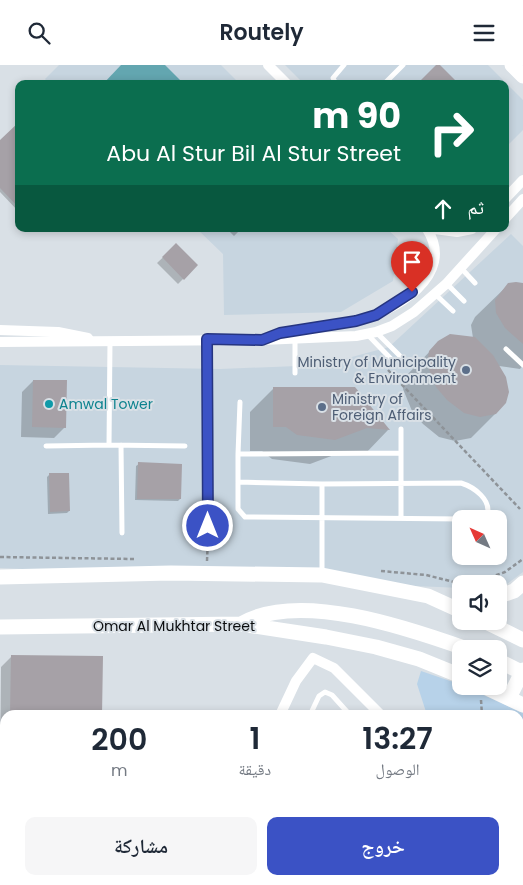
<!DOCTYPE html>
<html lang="ar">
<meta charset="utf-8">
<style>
body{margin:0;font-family:Poppins,"Noto Naskh Arabic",sans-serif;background:#f6f6f7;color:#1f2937;direction:rtl;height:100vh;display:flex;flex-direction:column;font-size:19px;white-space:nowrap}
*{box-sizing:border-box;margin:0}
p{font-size:16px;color:#747a83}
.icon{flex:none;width:28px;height:28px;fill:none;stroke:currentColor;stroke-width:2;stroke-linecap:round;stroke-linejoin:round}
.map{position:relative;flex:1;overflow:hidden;direction:ltr}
.side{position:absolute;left:0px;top:645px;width:524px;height:175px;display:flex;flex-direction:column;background:#fff;border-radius:15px 15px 0 0;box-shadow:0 2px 8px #0003;direction:rtl}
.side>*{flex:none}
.top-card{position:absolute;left:15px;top:15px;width:494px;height:152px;border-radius:10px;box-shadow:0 2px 8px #0003;direction:rtl;background:#0b6e4f;color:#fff;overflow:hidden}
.needle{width:32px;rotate:315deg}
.buttons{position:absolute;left:452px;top:445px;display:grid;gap:10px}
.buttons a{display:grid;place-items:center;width:55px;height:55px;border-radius:10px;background:#fff;box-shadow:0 2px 8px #0003;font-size:25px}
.pin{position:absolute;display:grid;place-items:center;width:42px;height:42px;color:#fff;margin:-51px -21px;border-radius:50% 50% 50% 0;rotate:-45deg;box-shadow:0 0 5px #0007}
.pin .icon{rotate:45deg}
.me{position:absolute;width:55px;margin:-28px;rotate:0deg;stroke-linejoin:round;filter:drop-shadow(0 0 4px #0008)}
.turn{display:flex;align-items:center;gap:18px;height:105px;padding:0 25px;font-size:22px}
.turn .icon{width:65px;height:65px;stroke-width:2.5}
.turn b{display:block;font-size:35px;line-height:42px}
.then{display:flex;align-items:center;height:48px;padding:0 25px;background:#0003;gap:10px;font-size:19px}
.eta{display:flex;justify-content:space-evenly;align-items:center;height:85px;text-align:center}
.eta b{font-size:30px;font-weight:600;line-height:35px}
.action{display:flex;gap:10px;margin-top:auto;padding:10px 25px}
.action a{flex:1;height:58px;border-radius:10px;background:#3b52c5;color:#fff;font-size:20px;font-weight:600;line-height:58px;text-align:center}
.action a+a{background:#f6f6f7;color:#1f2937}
header{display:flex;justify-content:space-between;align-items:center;height:65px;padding:0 25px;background:#fff;font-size:22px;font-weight:600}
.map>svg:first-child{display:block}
</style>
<header><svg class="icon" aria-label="menu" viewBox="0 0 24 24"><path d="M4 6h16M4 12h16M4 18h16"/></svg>Routely<svg class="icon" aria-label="search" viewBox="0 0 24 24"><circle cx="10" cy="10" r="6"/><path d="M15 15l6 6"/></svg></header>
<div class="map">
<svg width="523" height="820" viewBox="0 0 523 820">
<rect width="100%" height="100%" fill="#d9e0e6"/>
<path fill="#c7d5e0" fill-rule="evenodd" d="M59 0H221L240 19H49L45 14Z
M285 0H488L523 35V65L505 83V19H304Z
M197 164H387L398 174 393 216 341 247 224 250 223 189Z
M511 169 523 181V507L499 525V519H461V523L0 503V300L220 304 322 300 389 282ZM461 454H499V491H461Z"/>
<path fill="#b7d2e9" d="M421 606 459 619 523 648V735H519V650H427L417 619Z"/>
<path fill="#63a6b0" d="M121 0H165L184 19H103Z"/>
<path fill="#0003" d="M19 59V147L0 127V77Z
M227 164H241L234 171Z
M176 180 197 200 178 219 157 198Z
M509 219H523V300L520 304 499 301 496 348 471 373 455 376 439 372 423 359 412 346 403 324 405 312 439 277 473 273 471 260 475 252Z
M33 316 65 362 54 373 21 372 22 327Z
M274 323H354L388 365 365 389 342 387 310 399 272 394 262 386H250V347Z
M139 399 180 434 178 436 135 435 136 401Z
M49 410 69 446 67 448 48 449 47 412Z
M12 591 101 650H5V717H0L1 602Z
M117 815H220L224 820H112Z
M308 815H324L319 820H313Z
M376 815H460L465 820H371Z"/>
<path fill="#a6a1a7" d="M436 0H440L459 19H417Z
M19 57V143L0 123V75Z
M176 178 198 200 184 215 162 192Z
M516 217 523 218V279L505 263 496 248 495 235 508 218Z
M450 269 475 272 493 290 506 312 509 327 506 338 496 349 480 352 464 348 447 335 436 322 427 299 429 286 438 276Z
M33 315H67L66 363 32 362Z
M273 322H355L390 365 367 363 335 375 297 370 286 362H273Z
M138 397 182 399 181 434H137Z
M49 408H69L70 446 50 447Z
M11 590 103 591 102 650H10Z"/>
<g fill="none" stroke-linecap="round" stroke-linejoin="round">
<path stroke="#8e9398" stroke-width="2.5" stroke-dasharray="4 2.5" stroke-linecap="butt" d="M388 305 520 444
M0 492 134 494
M207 496 208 471
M381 506 426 510 454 517 480 516 505 507 523 494
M481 635 482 650
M519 680 523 681"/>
<path stroke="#fff" stroke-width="5" d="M336 19 333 13 344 0
M384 19 403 0
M461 203 475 218
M447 219 464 236
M435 229 453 246
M376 267 400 291
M368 270 394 297
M295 274V308
M110 276 109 380 185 381
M506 284 523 300
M121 380 122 468
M46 381 109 380
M400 388 238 389V444L245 452 461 454
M238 389 240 337
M238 417 322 419
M401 453V364
M322 507V419L461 418C474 422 492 435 487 450L476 454
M310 650 319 631 325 627 332 630 350 650
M237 815 241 818 252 815
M95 820 100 815
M264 820 269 815
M324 820 329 815"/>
<path stroke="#fff" stroke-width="10" d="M268 0 287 19
M505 134 523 115
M505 154 523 134
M435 164 457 167 472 164
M0 265 58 267 88 273
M277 269C303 262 331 262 356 256 395 246 457 211 427 164
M207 274 209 461
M0 277 262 275 356 271 376 267 392 261 414 247 446 219 496 164
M280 650 296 616 313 593 334 603 381 650
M0 752 5 751
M519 792 523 796
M277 815 282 820"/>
<path stroke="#fff" stroke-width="15" d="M512 0 523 11
M0 512 171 508 322 510 428 531 461 546
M499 531 514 526 523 518
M484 556 523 575
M241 559C298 525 408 563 467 584
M0 562 241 559 326 572 376 582 419 594 461 611
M499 596 523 608
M483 621 523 640
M509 633 523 605"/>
</g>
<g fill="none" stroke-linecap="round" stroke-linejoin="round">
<defs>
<path id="route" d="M208 461 207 274 262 275 280 268 356 256 376 250 412 227"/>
</defs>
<use href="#route" stroke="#263580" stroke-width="12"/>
<use href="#route" stroke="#3b52c5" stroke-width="9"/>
</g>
<g fill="#5c6f8a" stroke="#d9e0e6" stroke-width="2">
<circle cx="466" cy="305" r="5"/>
<circle cx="322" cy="342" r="5"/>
</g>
<circle fill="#0f9aa8" stroke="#d9e0e6" stroke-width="2" cx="49" cy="339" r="5"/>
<g text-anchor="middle" stroke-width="4" stroke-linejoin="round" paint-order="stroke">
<g font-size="14" fill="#4e5e75" stroke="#d9e0e6" text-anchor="end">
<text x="456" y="302">Ministry of Municipality<tspan x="456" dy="16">&amp; Environment</tspan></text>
<text x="332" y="339" text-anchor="start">Ministry of<tspan x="332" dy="16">Foreign Affairs</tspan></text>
</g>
<g font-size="14" fill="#0d838f" stroke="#d9e0e6" text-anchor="start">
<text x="59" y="344">Amwal Tower</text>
</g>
<g font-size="14" fill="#0a0c0e" stroke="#d9e0e6">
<text x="174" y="566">Omar Al Mukhtar Street</text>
</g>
</g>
</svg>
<div class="buttons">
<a><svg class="needle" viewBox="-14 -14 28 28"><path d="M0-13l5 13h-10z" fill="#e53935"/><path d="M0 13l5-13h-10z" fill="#747a83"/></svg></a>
<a><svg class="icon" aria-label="sound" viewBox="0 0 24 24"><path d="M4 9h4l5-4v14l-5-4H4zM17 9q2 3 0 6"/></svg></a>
<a><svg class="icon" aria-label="layers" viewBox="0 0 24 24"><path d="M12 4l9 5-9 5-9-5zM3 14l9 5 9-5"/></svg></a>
</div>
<div class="pin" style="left:412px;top:227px;background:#d93025"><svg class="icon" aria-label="arrive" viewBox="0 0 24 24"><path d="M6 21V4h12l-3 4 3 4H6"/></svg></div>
<svg class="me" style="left:208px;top:461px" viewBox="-20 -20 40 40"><circle r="17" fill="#3b52c5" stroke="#fff" stroke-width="3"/><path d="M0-11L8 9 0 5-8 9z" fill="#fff"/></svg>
<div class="top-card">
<div class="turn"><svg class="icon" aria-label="right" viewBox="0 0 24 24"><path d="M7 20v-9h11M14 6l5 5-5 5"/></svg><div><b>90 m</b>Abu Al Stur Bil Al Stur Street</div></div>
<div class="then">ثم<svg class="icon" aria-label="ahead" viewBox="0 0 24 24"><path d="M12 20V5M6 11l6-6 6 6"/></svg></div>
</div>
<section class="side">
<div class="eta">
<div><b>13:27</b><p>الوصول</p></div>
<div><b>1</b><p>دقيقة</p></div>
<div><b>200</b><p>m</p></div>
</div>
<div class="action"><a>خروج</a><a>مشاركة</a></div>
</section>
</div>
